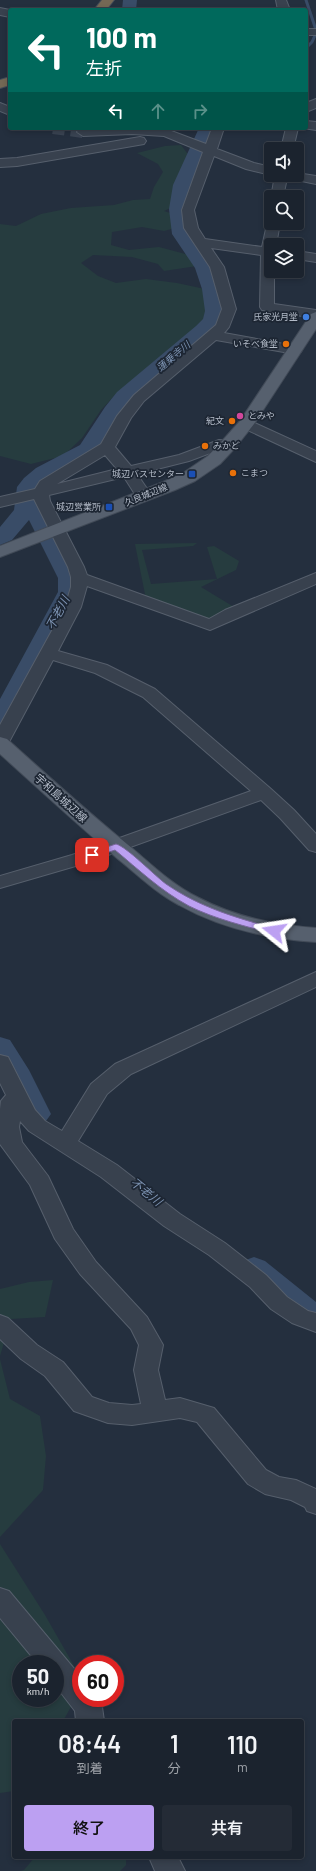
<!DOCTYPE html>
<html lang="ja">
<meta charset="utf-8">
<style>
body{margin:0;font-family:Barlow,"Noto Sans JP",sans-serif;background:#242b36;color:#f1f3f6;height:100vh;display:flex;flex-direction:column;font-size:15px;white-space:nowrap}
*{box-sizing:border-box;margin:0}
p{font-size:13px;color:#a0a4aa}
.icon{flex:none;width:22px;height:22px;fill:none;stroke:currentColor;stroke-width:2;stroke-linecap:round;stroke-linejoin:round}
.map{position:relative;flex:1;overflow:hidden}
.details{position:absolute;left:12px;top:1719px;width:292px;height:140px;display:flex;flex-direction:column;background:#1b232e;border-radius:4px;box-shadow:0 2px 6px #0003,0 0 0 1px #39404a}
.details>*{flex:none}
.banner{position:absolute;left:8px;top:8px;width:300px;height:122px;border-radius:4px;box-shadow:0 2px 6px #0003,0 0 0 1px #39404a;background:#00695c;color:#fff;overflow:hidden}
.tools{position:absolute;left:264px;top:142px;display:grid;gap:8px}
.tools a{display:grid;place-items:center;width:40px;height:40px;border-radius:4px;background:#1b232e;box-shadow:0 2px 6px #0003,0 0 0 1px #39404a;font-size:20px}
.speed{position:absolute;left:12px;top:1655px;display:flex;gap:8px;font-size:20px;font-weight:700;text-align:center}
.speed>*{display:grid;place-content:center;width:52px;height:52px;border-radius:50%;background:#1b232e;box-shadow:0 2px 6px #0003,0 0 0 1px #39404a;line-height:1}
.speed small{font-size:10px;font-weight:400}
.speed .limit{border:6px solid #d22;background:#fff;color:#111}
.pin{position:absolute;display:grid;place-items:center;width:34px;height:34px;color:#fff;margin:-17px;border-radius:8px;box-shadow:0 2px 6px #0006}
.me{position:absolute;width:44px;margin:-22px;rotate:285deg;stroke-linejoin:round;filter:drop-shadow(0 0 3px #0008)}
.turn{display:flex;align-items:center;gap:14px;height:84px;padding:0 12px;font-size:18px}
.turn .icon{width:52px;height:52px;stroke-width:2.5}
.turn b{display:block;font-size:28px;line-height:34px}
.lanes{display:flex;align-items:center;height:38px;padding:0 12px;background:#0003;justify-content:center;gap:20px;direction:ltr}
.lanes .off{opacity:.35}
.eta{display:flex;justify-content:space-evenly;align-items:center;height:68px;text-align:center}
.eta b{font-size:24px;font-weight:600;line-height:28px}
.primary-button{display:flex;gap:8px;margin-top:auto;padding:8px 12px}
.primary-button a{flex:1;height:46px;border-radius:4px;background:#bca0f2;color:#111;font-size:16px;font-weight:600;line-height:46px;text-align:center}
.primary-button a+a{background:#242b36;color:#f1f3f6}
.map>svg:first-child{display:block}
</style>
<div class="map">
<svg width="316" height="1871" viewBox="0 0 316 1871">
<rect width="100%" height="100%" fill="#242f3e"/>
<path fill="#263c3f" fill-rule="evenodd" d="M181 145 190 157 188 171 175 206 164 211 173 214 175 228 164 231 142 227 112 232 111 245 129 250 159 247 189 255 197 266 164 271 158 264 132 257 93 255 81 263 98 276 116 283 146 279 177 283 205 289 209 318 190 340 168 360 116 394 101 410 82 438 63 456 31 464 0 456V224L16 226 41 214 71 208 114 205 133 200 150 199 154 187 163 172 158 164 137 153 165 146Z
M197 543 193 546 142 550 151 584 217 579 207 547 214 546 239 561 236 570 201 587 239 610 209 622 146 599 135 544Z
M53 1280 45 1317 11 1319 0 1356V1289L29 1282Z
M0 1359 10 1399 40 1416 46 1456 43 1490 0 1537Z
M0 1544 45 1615 81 1678V1689L63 1721H14V1791L0 1793ZM21 1664H55V1698H21Z
M35 1857H126V1865L120 1871H20L24 1870Z"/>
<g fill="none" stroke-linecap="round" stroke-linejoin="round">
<path stroke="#394c67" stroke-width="3" d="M306 0 316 30
M306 48 312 42 316 33"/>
<path fill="#394c67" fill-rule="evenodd" d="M123 0H137L136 10H122Z
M199 128H215L191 185 186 209 190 234 213 268 223 297V316L218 326 210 335 131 400 121 412 95 453 51 477 39 486 37 504C53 515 73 557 79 576 81 581 80 587 80 592L12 721 9 726 0 728V699L58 592V578L29 520 12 540 0 545V527L14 510 17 487 24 478 36 468 80 445 105 407 117 392 196 326 203 319 205 311 202 289 195 268 172 234 169 209 173 185Z
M0 1037 10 1040 29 1070 51 1114 46 1121 36 1124 26 1121 0 1069Z
M254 1257 265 1261 316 1302V1328L291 1318 243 1277 238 1269 243 1261Z"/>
<path stroke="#3a4453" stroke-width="12" stroke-dasharray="12 6" stroke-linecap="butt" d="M53 128 83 132"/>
<defs>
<path id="minor" d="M276 0H286L290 10H278Z
M0 8 10 10V17L0 15Z
M306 29H316V35H306Z
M316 99V108L306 112V103Z
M0 103 10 107V115L0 111Z
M306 121 316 122V130L303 128H306Z
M91 128 166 129 206 144 212 128H224L217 149 254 163 271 167V175L246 169 214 156 194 210 198 228 205 239 262 247 268 220H271V223H280L276 245H271V271H274V304L316 310V318L262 310 260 307 261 255 211 248 224 267 236 309 229 327 224 333 295 346 300 347 302 350 300 353 295 354 216 340 144 401 131 418 115 447 131 466 179 455 219 440 234 441 237 444 234 447 221 449 189 461 137 474 152 496 150 499 144 501 138 499 124 477 49 495 50 501 84 567 87 575 209 619 225 610 316 573V584L210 630 87 586 81 607 58 651 107 665 155 689 271 789 294 810 316 834V852L309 850 280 818 261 800 86 863 0 888V876L72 855 251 791 143 697 95 673 53 660 9 742 6 746 0 747V725L65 607 71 587V577L68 567 34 499 0 507V497L35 489 40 481 101 444 117 416 134 395 216 325 222 309 210 267 184 228 182 210 203 152 164 136 132 134 83 136 77 132 79 129ZM105 455 117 469 57 484Z
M286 128H298L293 149H281Z
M140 137 144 138 146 141 144 144 17 166 0 167V159L17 158Z
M297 173 316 176V184L287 178 283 197 271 198 275 175H297Z
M297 251 316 254V262L297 259Z
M246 419 316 451V462L241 427 238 424 241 421Z
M316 972V987L131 1074 107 1094 78 1141 117 1165 180 1214 225 1243 266 1275 287 1297 308 1311 316 1313V1332L292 1323 271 1309 250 1287 209 1255 164 1226 101 1177 29 1131 20 1121 19 1127 22 1142 48 1176 73 1229 96 1262 147 1317 163 1345 158 1370 165 1400 180 1398 214 1408 266 1470 279 1477 296 1480 316 1489V1514L307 1511 305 1507 291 1500 265 1494 248 1484 197 1422 180 1418 132 1425 108 1423 74 1411 45 1376 21 1359 0 1339V1315L8 1318 37 1345 63 1362 92 1397 109 1403 132 1405 141 1404 134 1370 139 1345 131 1329 80 1274 55 1239 30 1185 0 1144V1109L1 1101 6 1095 0 1083V1055L8 1057 35 1110 45 1121 62 1131 91 1084 115 1064Z
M0 1588 9 1591 81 1677V1698H97L102 1707 104 1721H76L75 1711 55 1685V1664H38L0 1618Z
M149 1857H178L185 1871H155Z"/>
<path id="major" d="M316 312V329L254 424 235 448 220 464 195 481 175 490 0 557V546L163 482 183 473 208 456 223 440 240 421 311 314Z
M0 737 7 739C48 776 90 814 133 849 154 867 174 886 199 898 235 917 275 925 316 928V942C269 939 220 928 179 905 156 893 138 875 118 859 78 825 39 789 0 754Z"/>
<path id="highway" d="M102 0H114L106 10H94Z
M10 77V85L0 88V80Z"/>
</defs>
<use href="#minor" stroke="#565f6c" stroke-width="2"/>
<use href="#major" stroke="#414a57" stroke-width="2"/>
<use href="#highway" stroke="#434c59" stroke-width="2"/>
<use href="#minor" fill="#38414e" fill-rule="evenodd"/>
<use href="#major" fill="#56606e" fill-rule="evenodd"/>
<use href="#highway" fill="#746855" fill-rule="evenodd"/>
</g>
<path fill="#bca0f2" stroke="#7a689d" d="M116 844C127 847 155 876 166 884 201 908 237 918 277 929L278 931 274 934C245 926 215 919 189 906 161 891 138 869 115 850L92 858 87 855 88 853Z"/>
<circle fill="#3f7fe0" stroke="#1d2633" stroke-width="1.5" cx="306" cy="317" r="4"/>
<g fill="#e8710a" stroke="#1d2633" stroke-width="1.5">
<circle cx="286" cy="344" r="4"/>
<circle cx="232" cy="421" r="4"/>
<circle cx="205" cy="446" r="4"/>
<circle cx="233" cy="473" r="4"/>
</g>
<circle fill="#d1479c" stroke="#1d2633" stroke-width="1.5" cx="240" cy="416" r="4"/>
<g fill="#1a4fb4" stroke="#1d2633" stroke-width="1.5">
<rect x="188" y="470" width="8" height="8" rx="2"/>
<rect x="105" y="503" width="8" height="8" rx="2"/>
</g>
<g text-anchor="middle" stroke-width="3.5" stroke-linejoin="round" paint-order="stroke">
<g font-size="9" fill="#b4bcc9" stroke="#1d2633" text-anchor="end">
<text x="298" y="320">氏家光月堂</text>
<text x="278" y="347">いそべ食堂</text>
<text x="248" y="419" text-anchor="start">とみや</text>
<text x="224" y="424">紀文</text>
<text x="213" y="449" text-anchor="start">みかど</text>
<text x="241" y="476" text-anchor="start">こまつ</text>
<text x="184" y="477">城辺バスセンター</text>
<text x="101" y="510">城辺営業所</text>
</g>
<g font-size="9" fill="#b4bcc9" stroke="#1d2633">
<text transform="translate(146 495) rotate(-22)" y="3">久良城辺線</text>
</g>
<g font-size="10" font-style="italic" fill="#7c92b1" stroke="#1d2633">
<text transform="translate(173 356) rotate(-40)" y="4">蓮乗寺川</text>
</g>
<g font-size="11" fill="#b4bcc9" stroke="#1d2633">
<text transform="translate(61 798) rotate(42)" y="4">宇和島城辺線</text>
</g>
<g font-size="12" font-style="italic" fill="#7c92b1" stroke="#1d2633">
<text transform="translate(58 613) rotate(-62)" y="4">不老川</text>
<text transform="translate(146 1192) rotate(39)" y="4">不老川</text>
</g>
</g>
</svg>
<div class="tools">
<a><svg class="icon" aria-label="sound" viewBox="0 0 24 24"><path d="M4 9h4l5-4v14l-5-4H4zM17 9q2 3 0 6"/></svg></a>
<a><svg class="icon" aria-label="search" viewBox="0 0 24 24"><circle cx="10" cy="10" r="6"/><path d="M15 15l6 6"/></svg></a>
<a><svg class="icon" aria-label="layers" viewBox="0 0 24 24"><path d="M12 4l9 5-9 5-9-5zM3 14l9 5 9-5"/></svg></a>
</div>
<div class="speed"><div>50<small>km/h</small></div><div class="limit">60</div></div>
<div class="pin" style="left:92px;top:855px;background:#d93025"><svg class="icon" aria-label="arrive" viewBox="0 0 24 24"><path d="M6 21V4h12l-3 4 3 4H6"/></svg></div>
<svg class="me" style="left:274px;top:931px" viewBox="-20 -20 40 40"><path d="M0-17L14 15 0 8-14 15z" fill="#bca0f2" stroke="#fff" stroke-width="4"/></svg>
<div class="banner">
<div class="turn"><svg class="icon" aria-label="left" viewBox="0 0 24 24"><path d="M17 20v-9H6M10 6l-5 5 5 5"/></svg><div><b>100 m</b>左折</div></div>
<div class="lanes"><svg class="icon" aria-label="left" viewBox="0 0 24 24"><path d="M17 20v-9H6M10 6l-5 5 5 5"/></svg><svg class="icon off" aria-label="ahead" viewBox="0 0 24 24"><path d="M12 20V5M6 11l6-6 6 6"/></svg><svg class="icon off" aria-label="right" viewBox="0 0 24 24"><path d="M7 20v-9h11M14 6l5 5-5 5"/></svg></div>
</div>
<section class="details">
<div class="eta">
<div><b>08:44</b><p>到着</p></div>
<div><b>1</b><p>分</p></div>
<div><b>110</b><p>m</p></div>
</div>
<div class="primary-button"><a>終了</a><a>共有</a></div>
</section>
</div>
